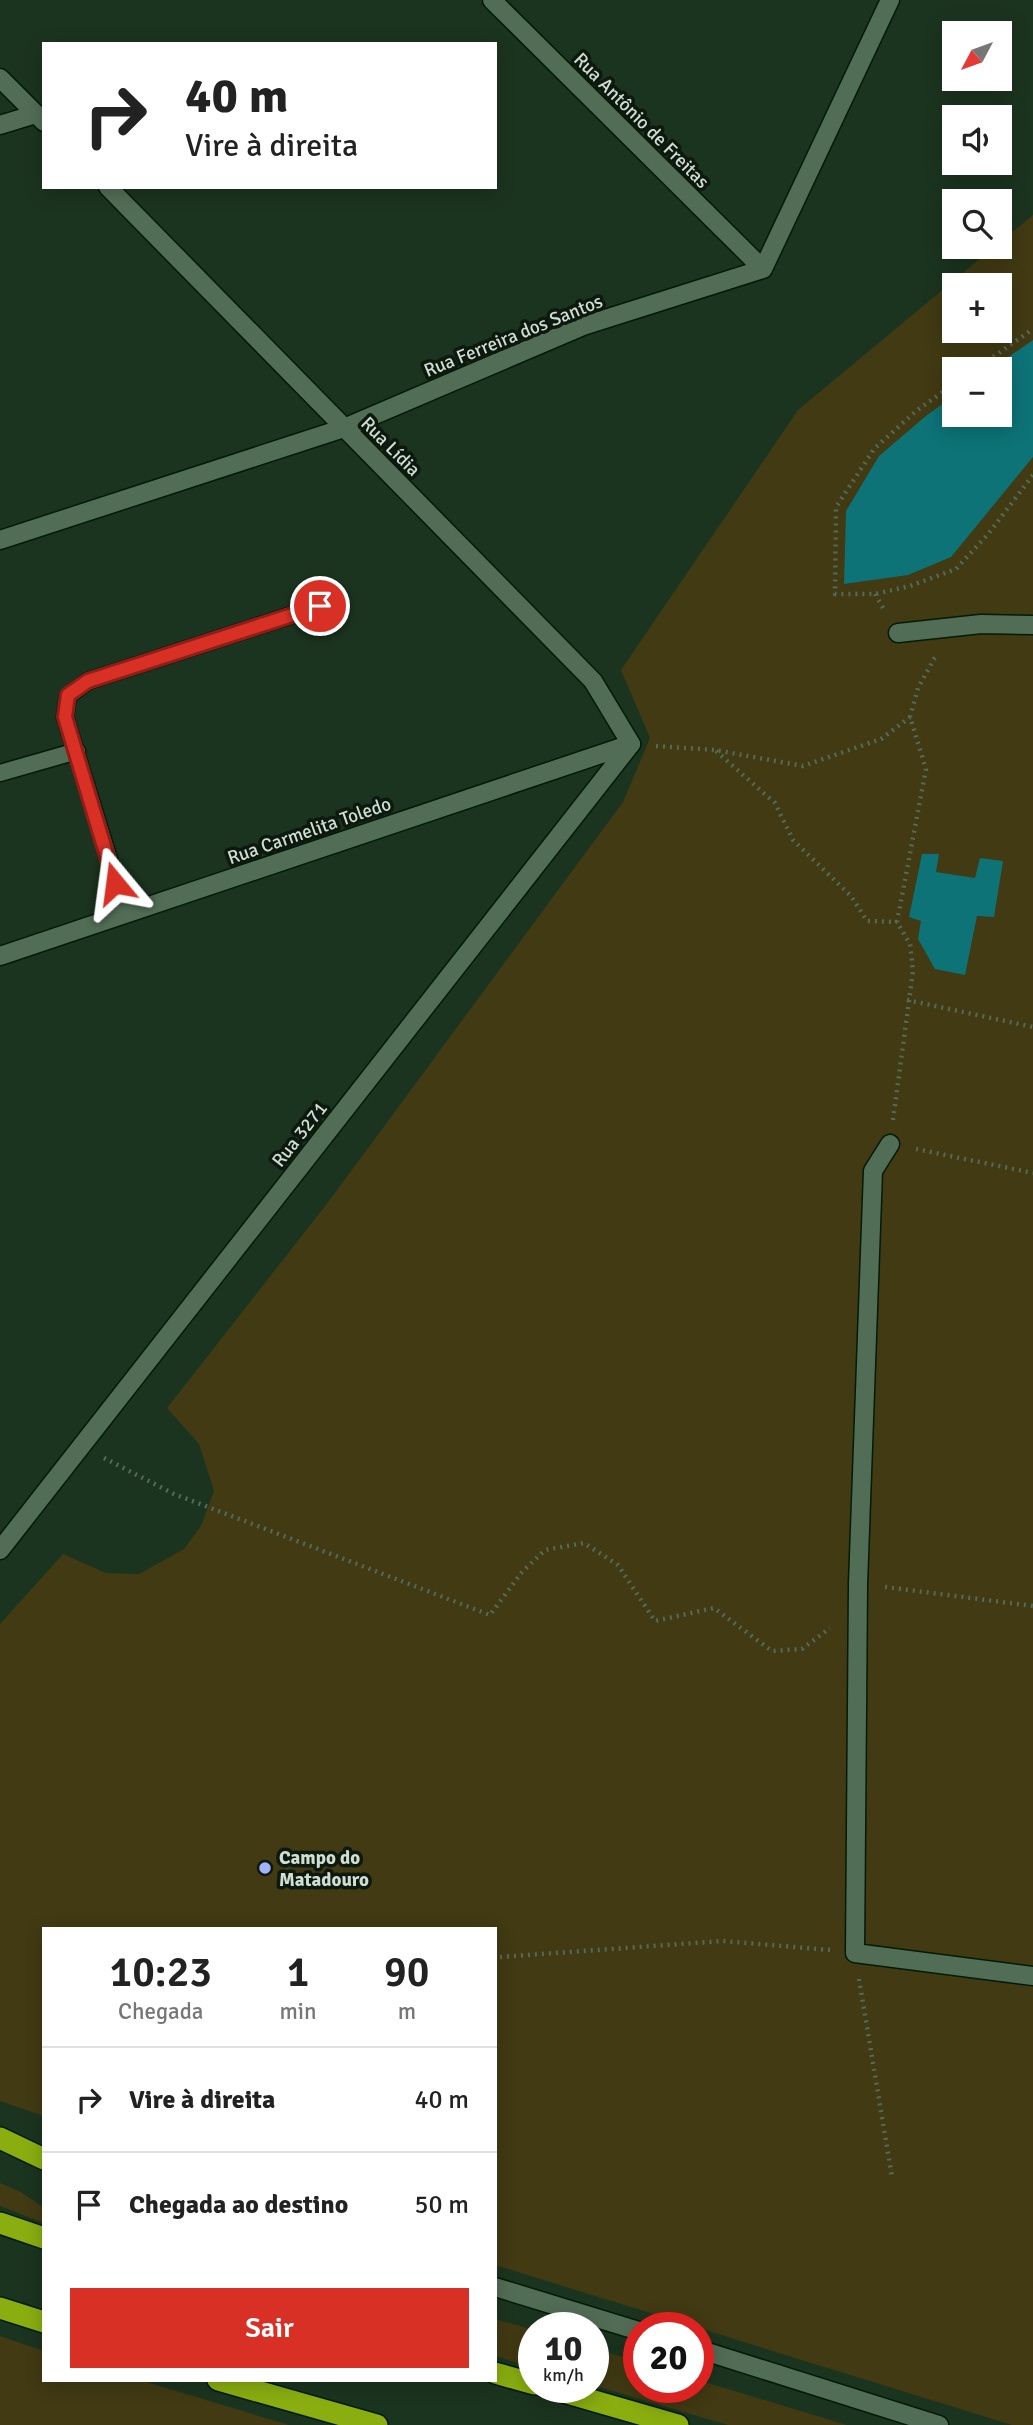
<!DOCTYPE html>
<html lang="pt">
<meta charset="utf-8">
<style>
body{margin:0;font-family:Signika,sans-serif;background:#f2f2f2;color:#222;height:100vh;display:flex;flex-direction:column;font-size:26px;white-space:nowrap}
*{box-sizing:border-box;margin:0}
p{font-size:23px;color:#767676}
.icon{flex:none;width:38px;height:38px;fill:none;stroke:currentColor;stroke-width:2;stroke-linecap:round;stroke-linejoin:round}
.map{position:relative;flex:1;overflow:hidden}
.panel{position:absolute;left:42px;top:1927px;width:455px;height:455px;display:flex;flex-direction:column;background:#fff;border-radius:0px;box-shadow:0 4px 18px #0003}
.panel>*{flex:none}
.banner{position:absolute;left:42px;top:42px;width:455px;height:147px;border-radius:0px;box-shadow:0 4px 18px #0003;background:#fff;color:#222;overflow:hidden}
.needle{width:46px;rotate:229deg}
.buttons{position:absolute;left:942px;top:21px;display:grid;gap:14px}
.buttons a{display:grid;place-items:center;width:70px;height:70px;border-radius:0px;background:#fff;box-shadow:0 4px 18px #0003;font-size:35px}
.speed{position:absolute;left:518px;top:2312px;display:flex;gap:14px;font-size:35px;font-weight:700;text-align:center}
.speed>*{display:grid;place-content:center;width:91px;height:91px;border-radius:50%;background:#fff;box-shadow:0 4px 18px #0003;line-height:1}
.speed small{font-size:18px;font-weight:400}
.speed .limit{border:10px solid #d22;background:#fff;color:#111}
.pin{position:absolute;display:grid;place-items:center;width:60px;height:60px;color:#fff;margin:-30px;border:4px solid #fff;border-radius:50%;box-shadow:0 2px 7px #0007}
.me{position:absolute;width:77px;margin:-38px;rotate:344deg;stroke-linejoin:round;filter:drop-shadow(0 0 5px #0008)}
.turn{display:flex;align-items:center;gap:24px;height:147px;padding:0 28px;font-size:32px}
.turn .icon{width:91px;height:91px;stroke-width:2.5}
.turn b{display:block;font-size:49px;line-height:60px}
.eta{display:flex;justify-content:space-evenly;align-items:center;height:119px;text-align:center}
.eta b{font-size:42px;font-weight:600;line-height:49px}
.button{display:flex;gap:14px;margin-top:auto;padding:14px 28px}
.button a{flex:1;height:80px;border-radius:0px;background:#d93025;color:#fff;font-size:28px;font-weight:600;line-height:80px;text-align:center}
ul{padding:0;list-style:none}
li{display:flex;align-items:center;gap:21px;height:105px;padding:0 28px;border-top:2px solid #e0e0e0}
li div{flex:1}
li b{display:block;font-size:26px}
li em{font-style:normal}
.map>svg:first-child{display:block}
</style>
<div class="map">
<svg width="1033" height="2425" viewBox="0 0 1033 2425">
<rect width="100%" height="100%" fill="#1b341f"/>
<path fill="#413a13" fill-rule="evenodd" d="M1033 215V2425H1012L495 2265V1928H44V2116L0 2101V1624L63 1554 106 1573 139 1574 184 1549 201 1526 214 1491 199 1444 167 1408 329 1201 623 802 650 738 621 670 798 410 994 247H999V243ZM954 285H999V331H954ZM954 369H999V415H954Z
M0 2183 21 2192 44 2208V2223L0 2206Z
M495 2319 534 2330V2368L495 2356Z
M0 2336 44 2351V2380H140L289 2425H0Z
M593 2348 639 2362V2387H698V2380L847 2425H728L593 2385Z"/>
<path fill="#0d7377" d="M1033 340V457L951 557 908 575 844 584 846 511 879 456 927 415 954 396V415H999V369H991Z
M922 854H939L936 872 975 878 980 858 1003 861 994 917 977 916 965 975 935 969 918 939 921 921 909 917Z"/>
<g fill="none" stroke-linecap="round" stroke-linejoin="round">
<defs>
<path id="service" d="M0 773 77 751
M126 914 65 717 68 696 88 681 320 606"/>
<path id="minor" d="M492 0 763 269
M0 125 36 114
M0 540 344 428 583 326 763 269 890 0
M898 633 981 624 1033 625
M0 956 631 744
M890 1144 873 1171 858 1584 855 1953 1033 1976"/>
<path id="tertiary" d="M0 78 44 122
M0 1550 631 744 593 681 108 187"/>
<path id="secondary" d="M495 2287 639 2331
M698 2349 939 2425"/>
<path id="motorway" d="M0 2138 44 2159
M0 2223 44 2238
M0 2308 44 2322
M495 2373 534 2384
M218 2380 377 2425
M546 2387 678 2425"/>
</defs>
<use href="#service" stroke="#031b08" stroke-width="19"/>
<use href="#minor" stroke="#031b08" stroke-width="21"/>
<use href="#tertiary" stroke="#031b08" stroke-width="21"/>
<use href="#secondary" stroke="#031b08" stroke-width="21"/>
<use href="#motorway" stroke="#031b08" stroke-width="24"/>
<path stroke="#546a58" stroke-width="4.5" stroke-dasharray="2 5" stroke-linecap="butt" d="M976 369 1033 329
M954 384 916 411 874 449 836 507 835 594H875L910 586 956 569 989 533 1033 475
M875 594 885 611
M656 746 715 750 803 766 881 739 910 717
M716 751 775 803 793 840 851 896 867 921 897 922
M907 1000 1033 1027
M893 1120 913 971 910 944 897 922 926 769 910 717 918 688 934 659 938 656
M916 1149 1033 1173
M104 1458 174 1494 490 1615 522 1572 545 1550 584 1543 618 1565 655 1621 714 1608 772 1651 802 1649 830 1628
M885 1587 1033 1606
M500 1957 723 1941 830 1950
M859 1979 892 2177"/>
<use href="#service" stroke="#526d56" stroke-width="16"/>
<use href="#minor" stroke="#526d56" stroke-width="18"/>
<use href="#tertiary" stroke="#526d56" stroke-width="18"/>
<use href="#secondary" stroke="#526d56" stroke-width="18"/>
<use href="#motorway" stroke="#8aae10" stroke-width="21"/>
</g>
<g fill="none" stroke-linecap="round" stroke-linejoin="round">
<defs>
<path id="route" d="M115 883 65 717 68 695 88 681 320 606"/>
</defs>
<use href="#route" stroke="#8d1f18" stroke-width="18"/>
<use href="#route" stroke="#d93025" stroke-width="12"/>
</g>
<circle fill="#a2b2fd" stroke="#0d180f" stroke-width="2.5" cx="265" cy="1868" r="7"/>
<g text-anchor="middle" stroke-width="7" stroke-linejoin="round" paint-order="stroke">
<g font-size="19" fill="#cfded1" stroke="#0d180f">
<text transform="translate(642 120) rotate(45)" y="7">Rua Antônio de Freitas</text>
<text transform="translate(513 335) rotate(-22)" y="7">Rua Ferreira dos Santos</text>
<text transform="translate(391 446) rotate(45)" y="7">Rua Lídia</text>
<text transform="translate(309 830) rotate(-19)" y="7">Rua Carmelita Toledo</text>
<text transform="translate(299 1134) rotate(-52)" y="7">Rua 3271</text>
</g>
<g font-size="19" font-weight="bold" fill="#cfded1" stroke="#0d180f" text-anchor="start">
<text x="279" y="1864">Campo do<tspan x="279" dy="22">Matadouro</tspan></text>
</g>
</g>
</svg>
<div class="buttons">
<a><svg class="needle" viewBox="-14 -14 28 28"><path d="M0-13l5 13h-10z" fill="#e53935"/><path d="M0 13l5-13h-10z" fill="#767676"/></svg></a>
<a><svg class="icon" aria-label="sound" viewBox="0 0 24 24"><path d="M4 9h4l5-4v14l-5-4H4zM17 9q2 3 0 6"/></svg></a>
<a><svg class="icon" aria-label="search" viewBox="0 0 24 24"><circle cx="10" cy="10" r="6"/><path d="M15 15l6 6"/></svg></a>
<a>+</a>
<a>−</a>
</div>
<div class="speed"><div>10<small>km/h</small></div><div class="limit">20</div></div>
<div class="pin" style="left:320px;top:606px;background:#d93025"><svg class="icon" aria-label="arrive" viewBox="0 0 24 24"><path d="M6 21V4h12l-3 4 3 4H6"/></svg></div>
<svg class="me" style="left:115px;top:883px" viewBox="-20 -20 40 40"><path d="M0-17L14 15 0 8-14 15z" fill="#d93025" stroke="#fff" stroke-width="4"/></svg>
<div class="banner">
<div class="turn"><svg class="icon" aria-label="right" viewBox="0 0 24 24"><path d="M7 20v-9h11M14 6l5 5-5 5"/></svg><div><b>40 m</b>Vire à direita</div></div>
</div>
<section class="panel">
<div class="eta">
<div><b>10:23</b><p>Chegada</p></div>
<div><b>1</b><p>min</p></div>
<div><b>90</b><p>m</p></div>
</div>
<ul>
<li><svg class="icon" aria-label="right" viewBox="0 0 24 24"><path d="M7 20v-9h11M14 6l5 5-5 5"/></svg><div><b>Vire à direita</b></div><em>40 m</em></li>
<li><svg class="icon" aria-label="arrive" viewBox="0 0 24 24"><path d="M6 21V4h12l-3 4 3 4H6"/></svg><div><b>Chegada ao destino</b></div><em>50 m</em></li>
</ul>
<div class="button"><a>Sair</a></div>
</section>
</div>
